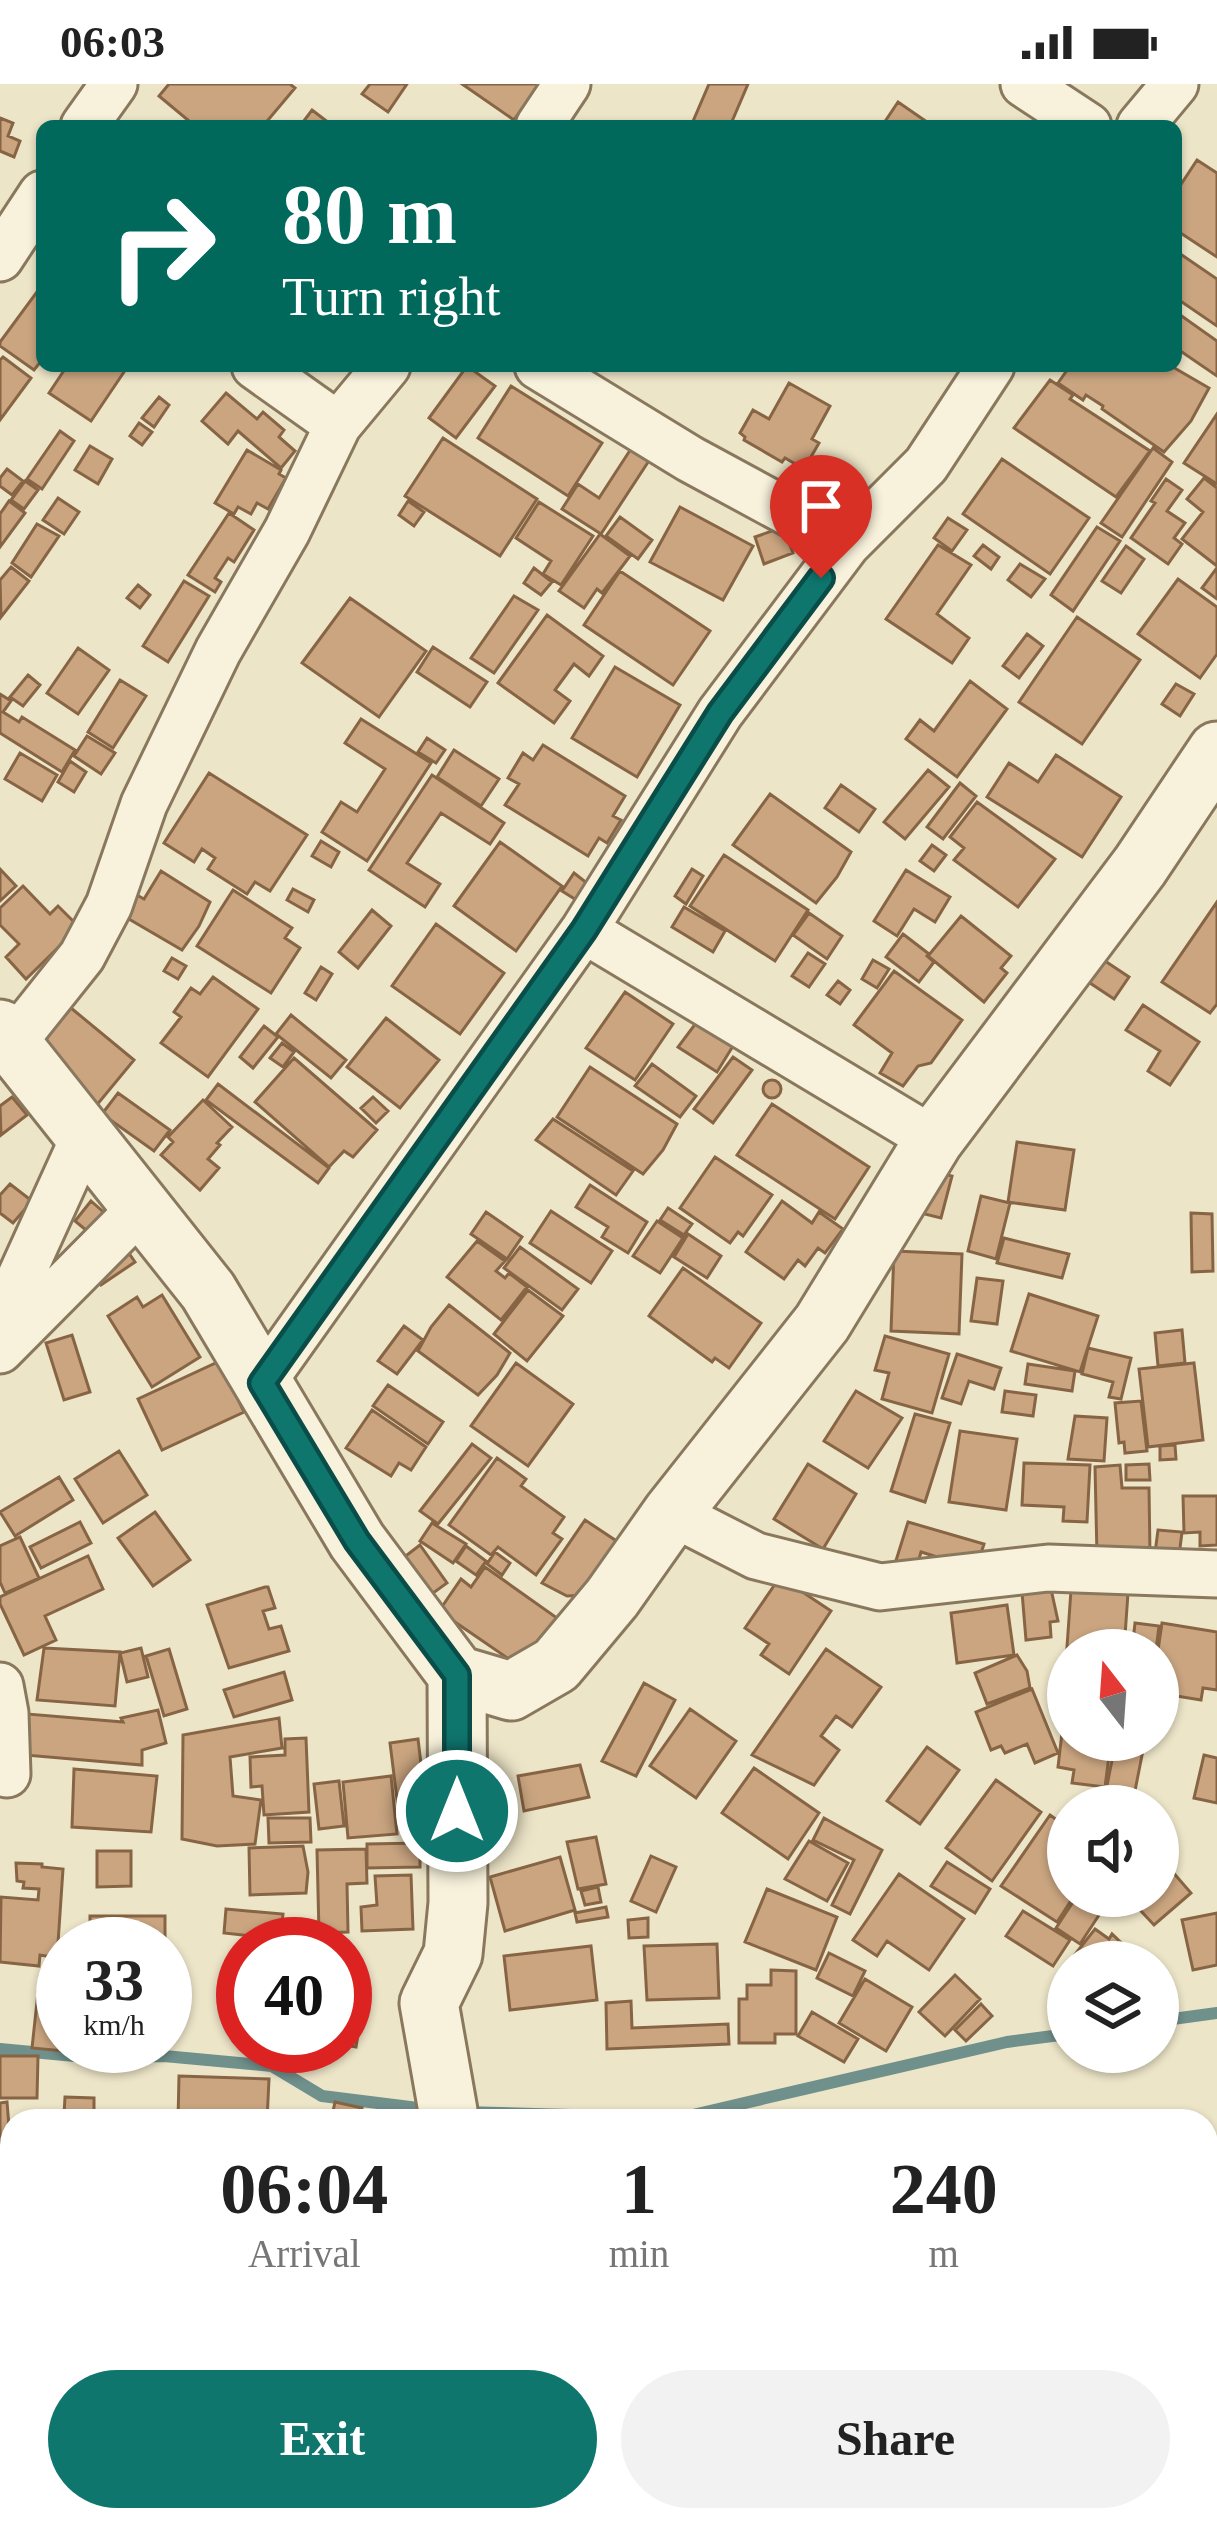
<!DOCTYPE html>
<style>
body{margin:0;font-family:"Times New Roman",serif;background:#f2f2f2;color:#222;height:100vh;display:flex;flex-direction:column;font-size:45px;white-space:nowrap}
*{box-sizing:border-box;margin:0}
p{font-size:39px;color:#767676}
.icon{flex:none;width:66px;height:66px;fill:none;stroke:currentColor;stroke-width:2;stroke-linecap:round;stroke-linejoin:round}
.map{position:relative;flex:1;overflow:hidden}
.panel{position:absolute;left:0px;top:2025px;width:1218px;height:423px;display:flex;flex-direction:column;background:#fff;border-radius:36px 36px 0 0;box-shadow:0 3px 9px #0004}
.panel>*{flex:none}
.banner{position:absolute;left:36px;top:36px;width:1146px;height:252px;border-radius:18px;box-shadow:0 3px 9px #0004;background:#00695c;color:#fff;overflow:hidden}
.needle{width:78px;rotate:343deg}
.fabs{position:absolute;left:1047px;top:1545px;display:grid;gap:24px}
.fabs a{display:grid;place-items:center;width:132px;height:132px;border-radius:50%;background:#fff;box-shadow:0 3px 9px #0004;font-size:60px}
.speed{position:absolute;left:36px;top:1833px;display:flex;gap:24px;font-size:60px;font-weight:700;text-align:center}
.speed>*{display:grid;place-content:center;width:156px;height:156px;border-radius:50%;background:#fff;box-shadow:0 3px 9px #0004;line-height:1}
.speed small{font-size:30px;font-weight:400}
.speed .limit{border:18px solid #d22;background:#fff;color:#111}
.pin{position:absolute;display:grid;place-items:center;width:102px;height:102px;color:#fff;margin:-123px -51px;border-radius:50% 50% 50% 0;rotate:-45deg;box-shadow:0 0 12px #0007}
.pin .icon{rotate:45deg}
.me{position:absolute;width:132px;margin:-66px;rotate:0deg;stroke-linejoin:round;filter:drop-shadow(0 0 9px #0008)}
.turn{display:flex;align-items:center;gap:42px;height:252px;padding:0 48px;font-size:54px}
.turn .icon{width:156px;height:156px;stroke-width:2.5}
.turn b{display:block;font-size:84px;line-height:102px}
.eta{display:flex;justify-content:space-evenly;align-items:center;height:204px;text-align:center}
.eta b{font-size:72px;font-weight:700;line-height:84px}
.button{display:flex;gap:24px;margin-top:auto;padding:24px 48px}
.button a{flex:1;height:138px;border-radius:72px;background:#0f766e;color:#fff;font-size:48px;font-weight:700;line-height:138px;text-align:center}
.button a+a{background:#f2f2f2;color:#222}
.status{display:flex;justify-content:space-between;align-items:center;height:84px;padding:0 60px;background:#fff;direction:ltr}
.status svg{height:33px;fill:currentColor}
.map>svg:first-child{display:block}
</style>
<div class="status"><b>06:03</b><svg viewBox="0 0 49 12"><path d="M0 12V9h3v3zM5 12V6h3v6zM10 12V3h3v9zM15 12V0h3v12zM26 1h20v11H26zM47 4h2v5h-2z"/></svg></div>
<div class="map">
<svg width="1217" height="2447" viewBox="0 0 1217 2447">
<rect width="100%" height="100%" fill="#ede5c8"/>
<g fill="none" stroke-linecap="round" stroke-linejoin="round">
<path stroke="#70908b" stroke-width="12" d="M1158 1937 1217 1929
M0 1965 96 1974 164 1972 272 1982 322 2012 434 2026
M461 2028 680 2034 1007 1958 1068 1950"/>
</g>
<path fill="#caa580" stroke="#876544" stroke-width="3" d="M169 0H290L295 4 263 42H195L159 12Z
M370 0H407L388 28 362 10Z
M462 0H540L514 36Z
M709 0H748L730 42H691Z
M898 18 927 38 925 42H882Z
M312 26 333 42H300Z
M0 34 13 39 8 52 20 57 14 73 0 67Z
M1197 76 1217 89V173L1176 146V108Z
M1176 167 1217 195V242L1176 214Z
M42 201V276L34 286 0 262V258Z
M1176 228 1217 257V292L1176 264Z
M3 273 31 294 0 336V276Z
M67 282H128L91 337 49 309Z
M467 282 495 302 456 354 429 334Z
M1070 282H1171L1209 304 1191 337 1164 368 1102 325 1103 322 1086 311 1083 316 1058 299Z
M1050 296 1073 311 1070 315 1150 367 1116 413 1014 344Z
M789 299 830 322 812 355 819 359 804 385 785 374 782 378 744 356 745 353 740 349 753 326 769 335Z
M511 302 602 359 568 412 478 354Z
M226 309 257 335 263 328 284 346 279 353 295 367 281 384 238 347 228 360 202 337Z
M159 313 169 321 154 343 142 334Z
M1217 330V400L1184 379Z
M139 339 152 348 142 361 130 352Z
M60 347 74 357 42 405 27 395Z
M443 354 537 415 500 472 405 412Z
M638 354 656 366 601 450 562 425 578 400 599 414Z
M90 362 112 375 98 400 75 386Z
M1153 364 1172 378 1122 453 1101 439Z
M247 366 281 386 279 390 286 394 268 425 257 419 251 430 238 423 234 430 215 419Z
M1002 375 1089 434 1050 490 963 430Z
M7 385 23 397 12 411 0 402V394Z
M1204 394 1217 404V482L1182 455 1203 428 1187 415Z
M1166 395 1182 406 1167 427 1185 439 1174 454 1182 460 1168 480 1131 454 1155 419 1151 417Z
M25 397 38 406 24 425 11 416Z
M58 414 79 428 64 450 43 436Z
M9 417 25 429 0 463V430Z
M408 417 424 428 414 442 399 431Z
M539 418 593 452 561 501 543 490 551 477 516 454Z
M680 423 753 462 723 516 650 478Z
M229 429 254 446 234 478 228 474 215 494 221 498 215 508 188 491Z
M620 433 652 456 638 475 606 452Z
M948 434 967 446 952 467 934 454Z
M37 440 59 452 31 493 12 479Z
M783 443 793 469 764 480 755 453Z
M1097 443 1120 457 1073 527 1051 511Z
M600 450 630 472 602 509 597 505 584 524 559 507Z
M938 461 971 481 937 530 969 554 952 579 886 535Z
M983 461 999 473 991 485 974 472Z
M1126 462 1144 475 1121 509 1102 497Z
M1020 480 1045 495 1031 513 1008 496Z
M11 483 29 497 1 533 0 496Z
M534 484 552 498 541 511 524 499Z
M1216 485 1217 486V515L1202 504Z
M620 487 710 547 673 601 584 541Z
M1178 495 1217 523V570L1200 594 1138 550Z
M184 497 209 512 168 578 143 562Z
M138 501 150 511 140 524 127 514Z
M514 512 538 526 494 589 471 574Z
M350 514 426 567 379 633 302 579Z
M547 531 603 572 589 592 574 580 555 606 570 617 554 639 498 599Z
M1077 533 1140 576 1082 660 1019 618Z
M1027 550 1043 562 1019 594 1003 582Z
M433 563 487 598 470 623 417 588Z
M78 564 109 586 78 630 47 609Z
M615 583 680 621 637 693 572 654Z
M28 591 40 601 23 622 10 613Z
M120 596 146 612 113 664 88 648Z
M970 597 1007 625 957 693 906 655 920 636 934 647Z
M1176 600 1194 610 1180 632 1162 620Z
M0 610 11 617 3 628 19 638 22 633 75 666 62 688 0 649Z
M361 635 431 679 367 777 322 748 341 718 357 728 385 685 345 659Z
M87 652 115 669 101 690 74 672Z
M427 654 445 666 436 679 418 668Z
M543 661 625 712 613 732 621 736 607 759 599 754 588 772 505 721 519 700 508 694 523 669 533 676Z
M454 666 499 695 481 722 437 693Z
M20 669 57 691 42 717 5 695Z
M1056 671 1121 713 1082 773 987 713 1009 679 1038 698Z
M70 677 86 688 74 708 58 698Z
M928 686 949 703 905 755 884 738Z
M209 689 307 751 270 807 255 798 247 810 208 785 215 774 202 765 194 778 164 759Z
M432 691 504 739 490 760 441 729 407 779 440 800 425 823 369 786Z
M960 699 976 712 943 755 927 743Z
M841 701 875 725 859 748 825 724Z
M770 710 851 768 837 793 816 819 733 761Z
M977 718 1055 775 1018 823 954 776 964 764 950 753Z
M321 757 339 768 331 783 312 772Z
M500 758 562 802 516 867 454 822Z
M932 761 946 771 934 787 920 777Z
M724 771 808 826 775 877 690 822Z
M0 785 16 802 0 817Z
M692 785 703 792 686 820 675 812Z
M906 786 950 813 935 838 914 825 897 852 874 837Z
M161 787 210 818 199 842 182 866 122 831 135 810 144 815Z
M574 789 592 803 581 819 562 807Z
M23 802 50 830 58 822 79 843 26 895 6 873 19 860 0 841V824Z
M293 805 314 816 308 828 287 816Z
M233 806 292 844 285 854 300 864 271 909 197 862Z
M1217 818V920L1210 929 1162 898Z
M684 823 725 847 713 868 672 843Z
M372 826 391 842 358 884 339 868Z
M809 829 842 852 827 875 793 851Z
M961 832 1011 872 1001 884 1007 889 984 918 928 872Z
M436 840 504 889 460 950 392 902Z
M903 850 929 870 927 872 934 878 919 898 886 873Z
M808 869 825 880 809 903 792 892Z
M1099 873 1129 893 1114 915 1084 895Z
M172 874 186 882 178 895 164 887Z
M873 876 889 885 877 904 862 895Z
M321 883 332 890 316 916 305 909Z
M894 887 962 936 931 979 918 982 903 1002 880 989 892 969 854 941Z
M213 893 258 925 208 993 161 959 181 933 174 928 191 904 200 910Z
M838 897 850 906 840 920 827 911Z
M625 908 673 940 635 996 586 964Z
M1143 921 1199 958 1170 1001 1148 987 1160 967 1126 946Z
M71 924 134 976 96 1022 31 972Z
M291 931 346 976 331 994 276 950Z
M386 934 439 976 400 1024 347 983Z
M696 939 733 962 717 988 678 963Z
M264 942 278 953 253 984 240 973Z
M282 959 294 968 283 983 270 974Z
M733 973 752 986 713 1039 694 1025Z
M294 974 377 1046 353 1073 344 1067 329 1083 255 1018Z
M652 980 696 1012 680 1033 635 1002Z
M590 983 677 1040 663 1066 643 1090 557 1033Z
M763 1005a9 9 0 1 1 18 0a9 9 0 1 1-18 0Z
M218 1000 329 1084 318 1099 206 1016Z
M118 1009 170 1046 154 1067 102 1030Z
M12 1013 27 1031 1 1051 0 1022Z
M373 1013 388 1027 376 1039 361 1024Z
M203 1016 232 1043 217 1059 220 1061 208 1075 219 1084 200 1106 161 1071 173 1058 168 1053Z
M772 1020 869 1083 835 1135 737 1071Z
M553 1035 633 1087 616 1111 536 1056Z
M1017 1058 1074 1066 1065 1126 1008 1118Z
M715 1073 772 1111 743 1152 738 1148 730 1159 680 1124Z
M919 1084 952 1092 941 1134 908 1126Z
M10 1100 32 1117 13 1139 0 1129V1111Z
M590 1101 647 1138 628 1169 602 1153 608 1143 576 1123Z
M981 1112 1010 1119 996 1175 968 1167Z
M91 1117 109 1133 93 1152 75 1137Z
M782 1117 812 1139 819 1128 843 1145 825 1169 818 1164 805 1182 798 1176 784 1195 746 1168Z
M668 1124 692 1140 684 1151 660 1136Z
M551 1127 612 1167 591 1199 530 1159Z
M486 1128 522 1153 507 1175 471 1150Z
M1191 1129 1212 1130 1213 1187 1192 1188Z
M657 1137 683 1154 660 1189 633 1172Z
M688 1150 721 1172 707 1194 674 1173Z
M1004 1154 1069 1170 1062 1194 997 1179Z
M477 1157 505 1177 496 1187 505 1194 509 1189 527 1203 501 1236 447 1193Z
M122 1159 135 1178 101 1201 88 1183Z
M520 1163 578 1205 562 1226 504 1184Z
M894 1167 962 1170 959 1250 891 1247Z
M683 1184 761 1239 729 1284 715 1274 712 1278 649 1232Z
M977 1194 1003 1197 997 1240 971 1237Z
M528 1206 563 1232 527 1277 494 1250Z
M1029 1210 1098 1232 1080 1288 1011 1267Z
M162 1211 200 1273 152 1303 108 1232 137 1213 143 1223Z
M449 1221 510 1269 497 1291 478 1311 418 1267 431 1243Z
M404 1242 423 1256 397 1290 378 1277Z
M1182 1246 1185 1279 1158 1282 1155 1249Z
M72 1251 90 1308 64 1316 46 1259Z
M885 1252 949 1270 932 1329 882 1315 889 1289 875 1286Z
M1088 1264 1131 1274 1121 1315 1109 1313 1113 1298 1082 1290Z
M957 1270 1001 1284 994 1305 969 1297 961 1320 942 1314Z
M220 1277 244 1328 162 1366 138 1315Z
M516 1279 573 1320 528 1382 471 1342Z
M1194 1279 1203 1356 1148 1363 1139 1285Z
M1028 1280 1075 1287 1072 1307 1025 1300Z
M388 1301 443 1338 428 1360 373 1322Z
M856 1307 902 1334 868 1384 824 1357Z
M1005 1307 1036 1311 1033 1332 1002 1328Z
M1141 1317 1147 1367 1125 1369 1124 1358 1119 1359 1115 1319Z
M372 1326 426 1363 411 1386 399 1379 391 1392 346 1364Z
M915 1330 950 1339 925 1418 891 1407Z
M1075 1332 1107 1334 1104 1377 1068 1375Z
M960 1347 1017 1355 1006 1426 949 1418Z
M472 1360 491 1374 438 1440 420 1427Z
M1175 1361 1176 1375 1160 1376V1362Z
M119 1367 147 1411 103 1439 75 1395Z
M497 1374 526 1395 521 1402 564 1433 553 1449 562 1455 536 1491 498 1463 491 1471 449 1441Z
M1024 1379 1090 1381 1087 1438 1063 1437 1064 1423 1022 1421Z
M808 1380 856 1410 823 1465 774 1435Z
M1149 1380 1150 1396H1126V1381Z
M1120 1381 1122 1404H1149L1150 1471 1097 1472 1095 1383Z
M59 1393 73 1416 15 1452 0 1428Z
M1183 1412H1217V1461L1200 1462V1448L1184 1449Z
M155 1428 190 1476 153 1502 118 1454Z
M585 1436 621 1460 587 1511 567 1512 542 1499Z
M80 1438 91 1459 41 1484 30 1463Z
M908 1438 984 1460 976 1485 921 1468 915 1489 894 1483Z
M432 1439 466 1460 453 1479 420 1457Z
M1158 1446 1182 1448 1179 1472 1155 1469Z
M20 1453 39 1494 5 1509 0 1498V1462Z
M420 1461 447 1499 429 1512 403 1474Z
M466 1462 486 1477 476 1491 456 1477Z
M495 1468 510 1479 502 1491 487 1480Z
M88 1472 103 1505 45 1532 56 1556 24 1571 0 1520V1513Z
M485 1483 557 1534 522 1584 439 1527 461 1495 471 1503Z
M780 1493 831 1527 789 1590 761 1571 769 1560 745 1544Z
M265 1503H268L275 1524 263 1527 269 1545 281 1542 289 1567 229 1584 207 1521Z
M1051 1505 1058 1537 1050 1538 1051 1553 1026 1556 1022 1508Z
M1071 1506 1128 1509 1124 1566H1068L1066 1577Z
M1007 1521 1014 1571 957 1579 951 1529Z
M1135 1539 1159 1542 1156 1566H1132Z
M1162 1539 1217 1548V1606L1203 1604 1201 1616 1158 1609V1566Z
M44 1564 120 1568 115 1622 37 1616Z
M141 1564 148 1593 127 1598 120 1569Z
M169 1565 187 1625 164 1632 146 1572Z
M826 1565 881 1603 852 1643 836 1632 821 1652 839 1666 814 1701 752 1671Z
M1017 1571 1027 1587 1030 1604 987 1620 975 1589Z
M284 1588 292 1616 234 1633 224 1606Z
M644 1599 675 1616 636 1692 602 1677Z
M1032 1605 1058 1669 1035 1679 1027 1660 1005 1669 1001 1662 991 1666 976 1628Z
M1066 1614H1068V1656H1111L1105 1703 1072 1699 1074 1686 1058 1683Z
M690 1625 736 1657 696 1714 650 1682Z
M158 1626 166 1659 142 1666V1681L13 1670 16 1629 123 1638 121 1634Z
M279 1634 282 1664 230 1673 233 1712 261 1716 255 1760 217 1762 182 1755 183 1651Z
M306 1654 309 1728 264 1731 262 1702 251 1703 250 1673 285 1671V1655Z
M418 1655 429 1745 401 1747 390 1659Z
M1116 1656H1145L1132 1722H1103Z
M927 1663 959 1686 920 1740 887 1717Z
M1204 1671 1217 1674V1719L1194 1714Z
M580 1681 589 1713 524 1727 518 1692Z
M754 1684 819 1729 788 1775 722 1729Z
M74 1685 157 1692 151 1748 72 1743Z
M391 1692 397 1750 348 1754 343 1698Z
M996 1696 1041 1728 992 1797 946 1764Z
M339 1697 344 1742 319 1745 314 1700Z
M1050 1731 1068 1744V1812H1074L1057 1838 1001 1802Z
M268 1734H310L311 1758 269 1759Z
M824 1734 882 1766 850 1830 832 1821 854 1776 813 1756Z
M596 1753 606 1800 578 1805 567 1758Z
M809 1757 848 1779 827 1817 785 1795Z
M420 1759V1783L367 1784V1760Z
M303 1762 308 1788 306 1809 250 1811 249 1764Z
M366 1765 367 1799 347 1800 348 1848 319 1849 317 1766Z
M97 1767H131V1802L97 1803Z
M1158 1771 1191 1809 1154 1841 1127 1812H1158Z
M651 1772 676 1783 656 1828 631 1817Z
M560 1773 575 1826 505 1847 490 1793Z
M947 1778 990 1805 975 1829 931 1802Z
M16 1779 42 1780V1783L63 1785 57 1874 40 1871 39 1882 0 1878 1 1813 38 1816 39 1805 23 1804 24 1798 17 1797Z
M899 1790 964 1835 929 1886 887 1857 877 1872 853 1856Z
M411 1791 413 1845 362 1847 361 1823 377 1821 375 1792Z
M598 1803 601 1818 585 1821 581 1807Z
M767 1805 837 1833 816 1886 745 1858Z
M1077 1812H1097L1107 1819 1080 1860 1056 1844Z
M606 1823 608 1833 577 1838 575 1829Z
M226 1825 283 1830 280 1855 224 1849Z
M1023 1827 1070 1856 1053 1882 1006 1852Z
M1217 1829V1881L1193 1886 1182 1836Z
M90 1832H165V1860H64V1854H90Z
M648 1834V1853L629 1854 628 1836Z
M1095 1845 1109 1855 1112 1850 1138 1875 1136 1878H1069Z
M717 1860 719 1914 647 1916 644 1862Z
M591 1862 597 1916 510 1926 504 1872Z
M829 1869 865 1887 853 1912 817 1894Z
M771 1886 796 1887V1950H775V1959H739V1915H747V1901H771Z
M955 1891 980 1915 945 1952 919 1928Z
M865 1895 912 1923 886 1967 839 1939Z
M345 1897 366 1901 356 1963 345 1961Z
M39 1899 63 1901V1962H97L96 1970 32 1964Z
M631 1917 632 1944 728 1940 729 1960 607 1965 606 1919Z
M981 1920 992 1932 966 1957 955 1946Z
M812 1928 858 1955 844 1978 798 1952Z
M0 1972H38L37 2014H0Z
M179 1992 269 1995 267 2037H178Z
M65 2013 94 2014V2033L64 2031Z
M7 2018 12 2078 0 2079V2019Z
M335 2018 362 2024 361 2030 394 2037H331Z
M63 2033H136V2037H63Z
M6 2087 12 2088V2159L0 2158Z
M1217 2104V2148L1206 2149V2106Z
M12 2200V2252L0 2243V2216Z
M0 2263 12 2268V2331L4 2349 0 2347Z
M1217 2349V2378L1206 2379V2350Z
M0 2363 12 2371V2400L0 2420Z
M12 2427V2436H93L86 2447H27L7 2435Z
M177 2436 223 2447H174Z
M281 2436H331L363 2441 362 2447H280Z
M790 2436H851V2445L789 2443Z
M853 2436H942V2447H852Z
M1119 2436 1120 2447H1085L1084 2441Z"/>
<g fill="none" stroke-linecap="round" stroke-linejoin="round">
<defs>
<path id="minor" d="M1024 0 1088 42
M84 42 114 0
M539 42 567 0
M1140 42 1175 0
M0 174 42 110
M255 282 338 341
M538 282 690 375 847 460
M584 846 934 1056
M11 961 82 872 109 821 144 720 218 567 287 447 338 341 387 282
M0 1238 85 1051
M0 1266 143 1122
M262 1299 584 846 720 629 847 460 926 381 991 282
M672 1429 756 1472 880 1503 1048 1484 1217 1490
M0 1602 5 1629 7 1690
M407 2447 411 2436"/>
<path id="tertiary" d="M0 945 208 1207 357 1457 457 1591 458 1819 453 1870 429 1919 448 2027 447 2037
M457 1591 511 1607 556 1581 612 1514 672 1429 822 1239 934 1056 1140 782 1217 667
M490 2436 497 2447"/>
</defs>
<use href="#minor" stroke="#89785e" stroke-width="51"/>
<use href="#tertiary" stroke="#89785e" stroke-width="63"/>
<use href="#minor" stroke="#f8f2dc" stroke-width="45"/>
<use href="#tertiary" stroke="#f8f2dc" stroke-width="57"/>
</g>
<g fill="none" stroke-linecap="round" stroke-linejoin="round">
<defs>
<path id="route" d="M457 1727V1591L357 1457 262 1299 584 846 720 629 821 494"/>
</defs>
<use href="#route" stroke="#0a4d48" stroke-width="30"/>
<use href="#route" stroke="#0f766e" stroke-width="21"/>
</g>
</svg>
<div class="fabs">
<a><svg class="needle" viewBox="-14 -14 28 28"><path d="M0-13l5 13h-10z" fill="#e53935"/><path d="M0 13l5-13h-10z" fill="#767676"/></svg></a>
<a><svg class="icon" aria-label="sound" viewBox="0 0 24 24"><path d="M4 9h4l5-4v14l-5-4H4zM17 9q2 3 0 6"/></svg></a>
<a><svg class="icon" aria-label="layers" viewBox="0 0 24 24"><path d="M12 4l9 5-9 5-9-5zM3 14l9 5 9-5"/></svg></a>
</div>
<div class="speed"><div>33<small>km/h</small></div><div class="limit">40</div></div>
<div class="pin" style="left:821px;top:494px;background:#d93025"><svg class="icon" aria-label="arrive" viewBox="0 0 24 24"><path d="M6 21V4h12l-3 4 3 4H6"/></svg></div>
<svg class="me" style="left:457px;top:1727px" viewBox="-20 -20 40 40"><circle r="17" fill="#0f766e" stroke="#fff" stroke-width="3"/><path d="M0-11L8 9 0 5-8 9z" fill="#fff"/></svg>
<div class="banner">
<div class="turn"><svg class="icon" aria-label="right" viewBox="0 0 24 24"><path d="M7 20v-9h11M14 6l5 5-5 5"/></svg><div><b>80 m</b>Turn right</div></div>
</div>
<section class="panel">
<div class="eta">
<div><b>06:04</b><p>Arrival</p></div>
<div><b>1</b><p>min</p></div>
<div><b>240</b><p>m</p></div>
</div>
<div class="button"><a>Exit</a><a>Share</a></div>
</section>
</div>
